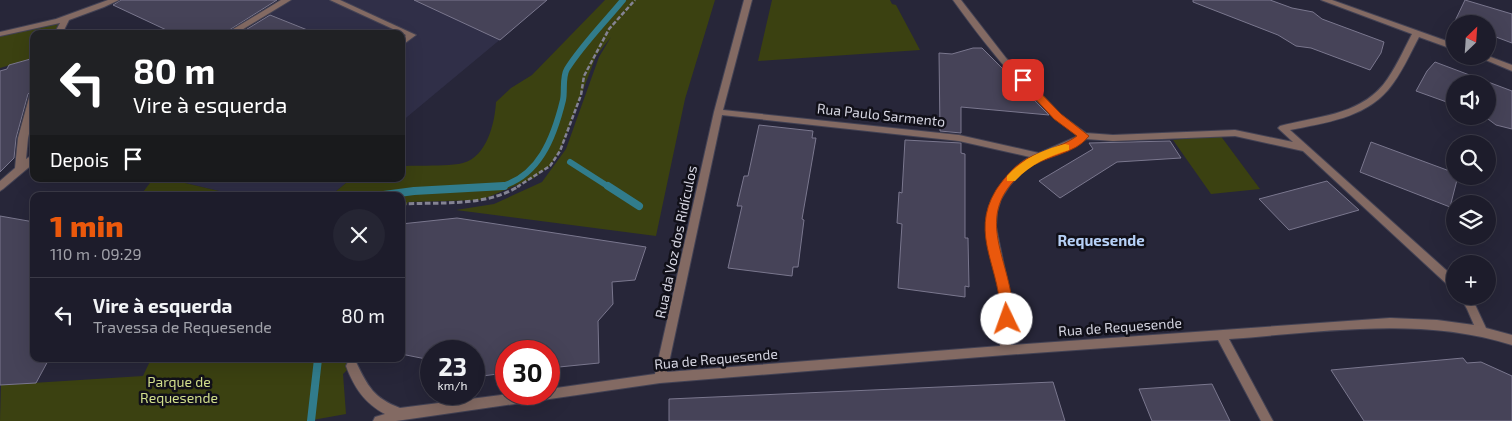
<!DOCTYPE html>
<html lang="pt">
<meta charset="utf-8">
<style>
body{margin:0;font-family:"Exo 2",sans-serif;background:#252533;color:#f1f3f6;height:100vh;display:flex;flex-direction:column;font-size:19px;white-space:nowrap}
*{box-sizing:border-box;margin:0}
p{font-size:16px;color:#a0a1a9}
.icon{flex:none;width:28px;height:28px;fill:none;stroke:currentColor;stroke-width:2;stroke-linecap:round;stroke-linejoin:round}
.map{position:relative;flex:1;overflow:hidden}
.sheet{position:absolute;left:30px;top:192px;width:375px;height:170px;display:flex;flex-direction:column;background:#1d1c2b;border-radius:10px;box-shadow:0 5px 20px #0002,0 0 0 1px #3b3a47}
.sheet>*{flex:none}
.banner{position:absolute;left:30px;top:30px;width:375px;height:152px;border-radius:10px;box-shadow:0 5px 20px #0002,0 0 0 1px #3b3a47;background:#202124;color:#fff;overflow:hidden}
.needle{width:32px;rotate:25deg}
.buttons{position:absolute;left:1446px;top:15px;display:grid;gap:10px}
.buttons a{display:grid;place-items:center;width:50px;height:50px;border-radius:50%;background:#1d1c2b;box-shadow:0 5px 20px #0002,0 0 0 1px #3b3a47;font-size:25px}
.speed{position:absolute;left:420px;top:340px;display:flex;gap:10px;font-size:25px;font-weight:700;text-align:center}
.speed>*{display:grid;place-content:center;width:65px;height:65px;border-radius:50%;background:#1d1c2b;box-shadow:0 5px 20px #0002,0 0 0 1px #3b3a47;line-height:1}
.speed small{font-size:12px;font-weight:400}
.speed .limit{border:8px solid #d22;background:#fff;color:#111}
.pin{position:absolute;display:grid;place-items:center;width:42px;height:42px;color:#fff;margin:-21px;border-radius:10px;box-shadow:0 2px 8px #0006}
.me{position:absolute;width:55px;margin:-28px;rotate:357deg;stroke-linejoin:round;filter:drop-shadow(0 0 4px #0008)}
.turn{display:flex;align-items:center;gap:18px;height:105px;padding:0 20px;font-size:22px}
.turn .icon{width:65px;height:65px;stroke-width:2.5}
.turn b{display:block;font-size:35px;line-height:42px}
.then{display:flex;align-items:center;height:48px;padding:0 20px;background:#0003;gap:10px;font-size:19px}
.round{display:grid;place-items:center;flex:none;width:52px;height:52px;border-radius:26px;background:#252533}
.head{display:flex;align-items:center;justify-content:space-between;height:85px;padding:0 20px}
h1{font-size:30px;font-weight:800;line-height:38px;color:#ea580c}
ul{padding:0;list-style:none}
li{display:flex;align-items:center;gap:15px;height:75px;padding:0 20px;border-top:1px solid #3b3a47}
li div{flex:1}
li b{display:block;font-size:19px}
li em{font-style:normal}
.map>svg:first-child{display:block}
</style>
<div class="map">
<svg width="1512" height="421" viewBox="0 0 1512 421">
<rect width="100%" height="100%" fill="#272639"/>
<path fill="#302f48" d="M292 0H523L539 7 401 122V34H318L269 14Z
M168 179H351L330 196H240Z"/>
<path fill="#3b4111" d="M605 0H715L685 99 656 236 456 210 494 204 542 182 566 149 599 57 611 37 596 56 560 151 550 166 534 178 481 200 408 202 401 214V196H330L351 179H401V166C419 165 446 167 463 163 487 157 495 122 496 102L511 88 532 75Z
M772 0H890L892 4 896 5 920 50 758 61Z
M66 18 58 34H34V58L0 68V34Z
M1220 135 1260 189 1211 194 1173 140Z
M153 179H168L240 196H140Z
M151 359H358L343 374 346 414 307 421H0L1 385 143 376Z"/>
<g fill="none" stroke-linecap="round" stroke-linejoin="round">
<path stroke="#317c8c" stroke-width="6" d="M570 162 609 187
M498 187C539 178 554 137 563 100 565 91 562 77 567 69 582 45 605 22 623 0"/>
<path stroke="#317c8c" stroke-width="8" d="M608 186 639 206
M376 196 414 191 504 186
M311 421 318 359"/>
</g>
<path fill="#464358" stroke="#7a778e" d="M121 0H277L223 34H175L113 5Z
M414 0H547L500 40Z
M1193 0H1270L1292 8 1313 12 1322 19 1384 42 1381 53 1370 70 1311 48 1296 46 1278 35 1193 2Z
M1465 0 1512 14V43L1488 34V24L1454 23Z
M270 15 315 33V34H239Z
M973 48H982L1049 115 961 107V133L940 131 939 53 952 54Z
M34 58V89L28 94 16 138 14 158 0 172V71L7 69 9 65Z
M1435 62 1512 91V129L1496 125 1484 116H1488V84H1455V105L1416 91 1427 71Z
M759 125 813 131 812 138H816L802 219 804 220 798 267H793L792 276 728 268 742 206H737L744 176H748Z
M905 140 961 143V153L965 154V238H968L969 287 965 286V297L898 288 902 224 897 223 899 192 902 193Z
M1170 141 1181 158 1117 162 1060 198 1039 181 1093 149 1089 143Z
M1371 142 1455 173V176H1458L1450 207 1360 172Z
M1327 181 1359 210 1289 230 1259 199Z
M0 216 34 222V359H49L36 383 0 385Z
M457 218 646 247 635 280 612 282 613 304 598 321 599 363 549 368V351H506V373L474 377V351H431V360L401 354V224Z
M1463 358 1467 363 1481 362 1512 376V421H1364L1331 370Z
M1053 382 1065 421H669V399Z
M1212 384 1230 421H1152L1139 389Z"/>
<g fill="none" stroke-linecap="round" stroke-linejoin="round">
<defs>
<path id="service" d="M330 0H340L416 35 401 46V40L406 35Z"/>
<path id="minor" d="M108 0H119L104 7 69 20 62 34H54L60 23 0 36V32L56 19Z
M281 0H291L235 34H225Z
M744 0H752L723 110 959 135 1039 153 1078 136C1028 99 989 50 953 0H961L1006 58 1061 115 1086 133 1113 135 1235 130 1293 142 1280 130 1278 128 1280 126C1316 116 1357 116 1383 85 1395 70 1403 51 1412 34L1321 0H1332L1455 44V50L1419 37C1410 54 1401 75 1388 90 1364 118 1325 123 1290 130L1455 278V289L1451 288 1303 151 1235 136 1113 141 1086 139 1026 168 1010 185 1001 199 997 212 996 227 1012 304 1011 345 1390 318 1437 320 1474 325 1467 309 1460 296H1471L1486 328 1512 335V345C1421 316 1323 332 1229 339L1273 421H1261L1218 340 1005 355 660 383 396 421H373L375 417 385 414C364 403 354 387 346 366L348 362 352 361 356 362C368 387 374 398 400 408L509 394H549V389L655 374 714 112ZM722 115 959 141 1030 157C1017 164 1008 175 1000 186 974 222 992 250 999 288 1003 308 1002 326 1000 346L667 372Z
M1476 56H1488L1512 65V71Z
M34 91V113L28 138 26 159 34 154V163L3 189 0 191V181L15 168 18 138 30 94Z"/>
</defs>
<use href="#service" stroke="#434254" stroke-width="2"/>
<use href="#minor" stroke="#434254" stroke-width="2"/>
<path stroke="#848393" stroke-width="2.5" stroke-dasharray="4.5 2" stroke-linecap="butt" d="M517 187 550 166 560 151 581 95 584 76 609 29 635 0"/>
<path stroke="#848393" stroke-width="3" stroke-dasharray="5.5 2.5" stroke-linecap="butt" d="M401 204C439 202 486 207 519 186"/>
<use href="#service" fill="#836a63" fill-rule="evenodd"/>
<use href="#minor" fill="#836a63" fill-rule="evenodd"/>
</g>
<path fill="#ea580c" stroke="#983908" d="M1023 77 1026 78 1061 114 1089 136C1075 155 1045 155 1026 170 967 216 1015 262 1013 319L1007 324 1000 319C1003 270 968 236 996 190 1002 181 1011 170 1019 164 1037 150 1060 149 1077 136L1054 119 1020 82 1018 80Z"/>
<path fill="#f59e0b" d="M1065 144 1069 145V150C1047 157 1031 164 1015 181H1007V176C1024 158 1042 150 1065 144Z"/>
<g text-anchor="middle" stroke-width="5" stroke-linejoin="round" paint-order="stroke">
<g font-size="14" fill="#d5d5e1" stroke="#111019">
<text transform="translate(881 115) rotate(6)" y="5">Rua Paulo Sarmento</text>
<text transform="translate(676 242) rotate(-78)" y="5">Rua da Voz dos Ridículos</text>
<text transform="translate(1120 327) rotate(-4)" y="5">Rua de Requesende</text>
<text transform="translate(716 359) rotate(-5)" y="5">Rua de Requesende</text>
</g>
<g font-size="14" fill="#d2df8d" stroke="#111019">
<text x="179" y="387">Parque de<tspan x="179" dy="16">Requesende</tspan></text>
</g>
<g font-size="15" font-weight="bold" fill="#b6d0f6" stroke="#111019">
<text x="1101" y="246">Requesende</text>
</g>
</g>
</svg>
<div class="buttons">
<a><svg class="needle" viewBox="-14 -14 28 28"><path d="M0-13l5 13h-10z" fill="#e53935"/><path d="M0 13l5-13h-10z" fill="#a0a1a9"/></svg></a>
<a><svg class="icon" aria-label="sound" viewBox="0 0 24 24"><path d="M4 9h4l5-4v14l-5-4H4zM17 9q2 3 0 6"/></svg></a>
<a><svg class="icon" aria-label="search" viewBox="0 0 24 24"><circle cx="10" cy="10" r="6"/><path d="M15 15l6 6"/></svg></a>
<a><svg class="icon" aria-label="layers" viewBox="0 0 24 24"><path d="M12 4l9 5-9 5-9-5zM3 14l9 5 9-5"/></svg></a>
<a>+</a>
</div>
<div class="speed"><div>23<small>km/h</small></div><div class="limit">30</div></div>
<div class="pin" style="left:1023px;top:80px;background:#d93025"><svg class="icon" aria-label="arrive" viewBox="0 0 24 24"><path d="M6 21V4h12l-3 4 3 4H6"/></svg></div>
<svg class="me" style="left:1007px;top:319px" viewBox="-20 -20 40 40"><circle r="19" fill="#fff"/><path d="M0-13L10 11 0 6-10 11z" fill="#ea580c"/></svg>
<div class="banner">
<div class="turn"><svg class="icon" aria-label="left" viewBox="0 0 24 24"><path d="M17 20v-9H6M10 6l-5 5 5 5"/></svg><div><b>80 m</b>Vire à esquerda</div></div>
<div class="then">Depois<svg class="icon" aria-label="arrive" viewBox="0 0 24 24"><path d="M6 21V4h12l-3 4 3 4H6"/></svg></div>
</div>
<section class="sheet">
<div class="head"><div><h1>1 min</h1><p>110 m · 09:29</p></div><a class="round"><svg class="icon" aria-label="close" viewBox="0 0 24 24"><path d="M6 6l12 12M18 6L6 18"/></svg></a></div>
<ul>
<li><svg class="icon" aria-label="left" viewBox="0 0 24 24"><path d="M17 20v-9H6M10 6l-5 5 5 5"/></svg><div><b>Vire à esquerda</b><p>Travessa de Requesende</p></div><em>80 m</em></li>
</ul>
</section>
</div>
